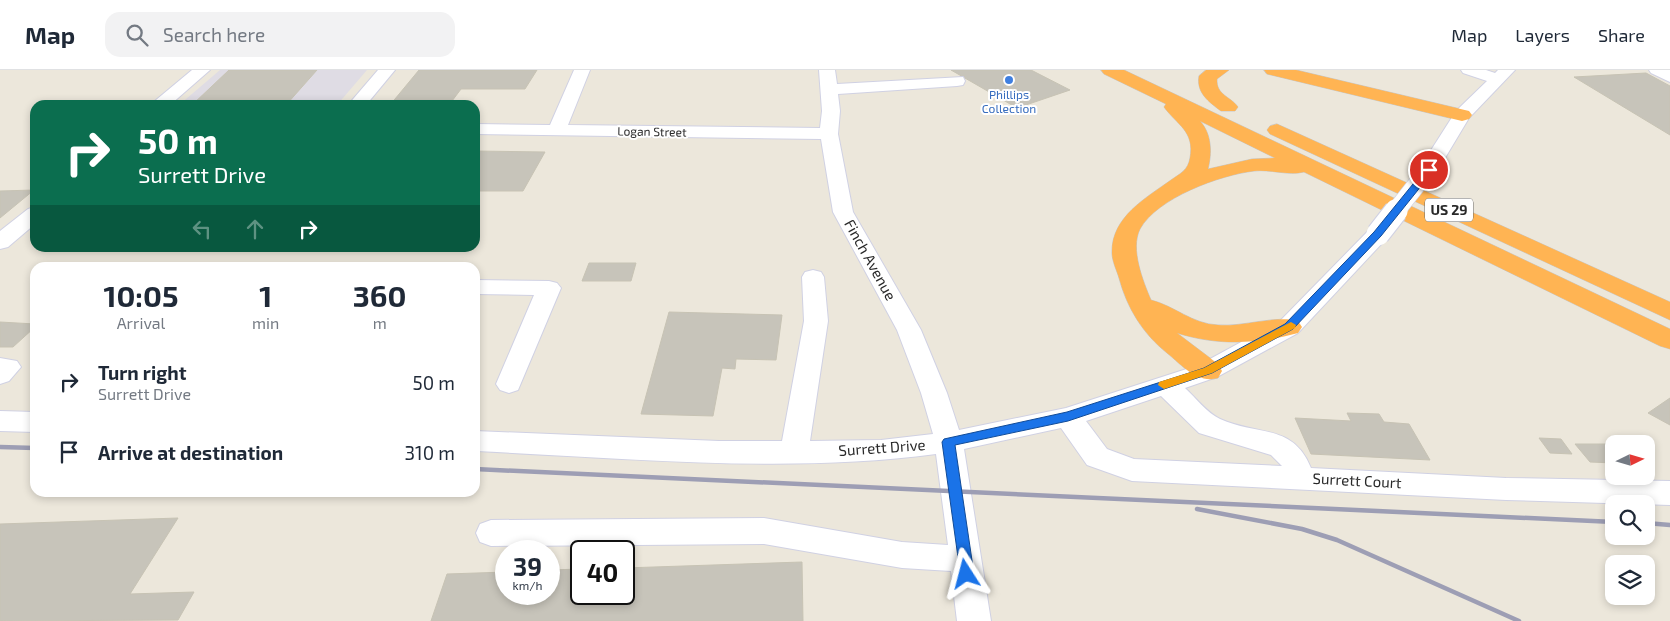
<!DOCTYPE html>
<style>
body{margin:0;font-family:"Exo 2",sans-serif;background:#f2f2f3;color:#1f2937;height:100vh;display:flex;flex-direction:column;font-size:19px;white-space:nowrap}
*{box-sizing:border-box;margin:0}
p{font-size:16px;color:#747a83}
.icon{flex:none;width:28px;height:28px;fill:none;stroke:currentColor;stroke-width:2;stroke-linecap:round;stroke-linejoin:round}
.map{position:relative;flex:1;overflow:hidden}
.details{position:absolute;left:30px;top:192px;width:450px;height:235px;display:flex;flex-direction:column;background:#fff;border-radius:15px;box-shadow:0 2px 8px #0003}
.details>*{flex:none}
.hud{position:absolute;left:30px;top:30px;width:450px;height:152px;border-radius:15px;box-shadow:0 2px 8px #0003;background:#0b6e4f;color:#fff;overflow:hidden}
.needle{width:32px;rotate:85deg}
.tools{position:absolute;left:1605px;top:365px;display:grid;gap:10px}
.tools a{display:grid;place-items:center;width:50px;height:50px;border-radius:10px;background:#fff;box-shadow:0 2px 8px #0003;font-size:25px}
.speed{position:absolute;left:495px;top:470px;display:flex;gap:10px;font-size:25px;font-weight:700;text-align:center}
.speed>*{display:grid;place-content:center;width:65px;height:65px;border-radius:50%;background:#fff;box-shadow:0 2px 8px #0003;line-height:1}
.speed small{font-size:12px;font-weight:400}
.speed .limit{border:2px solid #111;border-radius:8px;background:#fff;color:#111}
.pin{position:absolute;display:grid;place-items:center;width:42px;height:42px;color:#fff;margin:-21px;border:2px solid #fff;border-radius:50%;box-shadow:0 1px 5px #0007}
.me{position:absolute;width:55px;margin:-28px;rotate:351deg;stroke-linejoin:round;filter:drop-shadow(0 0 4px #0008)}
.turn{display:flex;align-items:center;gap:18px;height:105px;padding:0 25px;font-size:22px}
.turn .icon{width:65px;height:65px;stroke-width:2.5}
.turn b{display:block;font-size:35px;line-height:42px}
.lanes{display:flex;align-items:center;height:48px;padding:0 25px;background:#0003;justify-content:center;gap:25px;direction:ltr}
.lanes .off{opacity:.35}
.eta{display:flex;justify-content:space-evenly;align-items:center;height:85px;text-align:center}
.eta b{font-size:30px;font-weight:700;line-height:35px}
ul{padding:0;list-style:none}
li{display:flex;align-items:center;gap:15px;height:70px;padding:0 25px}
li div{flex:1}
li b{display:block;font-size:19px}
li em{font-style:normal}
header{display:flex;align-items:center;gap:30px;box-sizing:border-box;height:70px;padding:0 25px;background:#fff;border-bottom:1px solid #e0e1e3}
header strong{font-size:24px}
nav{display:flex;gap:28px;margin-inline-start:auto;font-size:18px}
.search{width:350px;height:45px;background:#f2f2f3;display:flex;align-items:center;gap:12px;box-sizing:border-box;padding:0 18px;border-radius:15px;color:#747a83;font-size:19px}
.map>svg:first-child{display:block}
</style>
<header>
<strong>Map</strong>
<div class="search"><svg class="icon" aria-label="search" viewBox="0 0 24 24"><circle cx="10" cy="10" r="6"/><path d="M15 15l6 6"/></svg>Search here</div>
<nav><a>Map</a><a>Layers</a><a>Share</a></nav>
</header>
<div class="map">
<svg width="1670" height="551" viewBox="0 0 1670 551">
<rect width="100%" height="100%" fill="#ece7db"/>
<path fill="#dfdce4" d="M220 0H367L337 35H179Z"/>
<path fill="#c7c4ba" stroke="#c7c3b4" d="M229 0H317L286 35H192Z
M419 0H537L525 19H461L449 35H390Z
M951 0H1031L1070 20 1017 38Z
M1646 3 1670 16V65L1574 7Z
M475 81 545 82 523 121H475Z
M34 120 0 148V121Z
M589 193H636L631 211H582Z
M669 242 782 245 776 290 736 289 735 299 722 298 713 346 641 344Z
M0 252 35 254V257L13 277H0Z
M1670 328V355L1648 343Z
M1347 343 1379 344 1384 352 1409 354 1430 390 1311 384 1295 348 1351 351Z
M1539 368 1561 369 1572 384 1550 383Z
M1575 374H1614V393L1590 392Z
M178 448 130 524 194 522 178 550 0 551V454Z
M802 492 803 551H431L447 504 506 502V524H549V500L581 499V524H624V498Z"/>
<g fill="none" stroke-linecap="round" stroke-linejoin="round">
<defs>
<path id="minor" d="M192 0H210L170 35H150Z
M378 0H395L366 35H348Z
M574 0H590L568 55 820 58 822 41 819 0H835L837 14 963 7 965 11 963 15 957 16 838 24 840 41 838 64 853 142 921 260 947 323 959 360 1066 338 1199 295 1280 251 1370 159 1378 158 1386 159 1389 164 1386 169 1298 263 1217 307 1185 318C1195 327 1207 343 1220 349 1257 366 1293 353 1311 398L1506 408 1670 411V435L1506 430 1132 411 1087 395 1061 358 964 379 991 551H957L951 501 902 498 764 474 491 476 480 472 476 463 480 454 491 450 764 448 902 472 948 475 936 384C788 404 626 388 475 381V361L719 371H782L804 251 802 207 805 202 813 200 821 202 824 207 828 251 810 371 881 370 933 364 921 323 897 260 833 142 821 69 475 64V54L550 55ZM1161 326 1199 363 1271 385 1282 396 1134 389 1107 379 1086 351Z
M1461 0H1486L1495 3 1498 0H1515L1469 48 1436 103H1422L1419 99 1456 41 1487 11 1463 3Z
M1649 0H1670V12L1651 3Z
M35 137V154L8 177 0 179V161L28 139Z
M475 210 549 211 557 213 561 218 518 320 509 323 500 320 496 314 534 225 475 224Z
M0 288 17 291 21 297 9 311 0 314Z
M0 341 35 342V362L0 361Z"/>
<path id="highway" d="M1101 0H1124L1670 259V279L1660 276 1304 102C1288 106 1270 99 1254 101 1220 105 1157 128 1140 159 1130 179 1143 211 1151 230 1175 236 1192 254 1218 255 1244 257 1275 245 1298 251L1302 257 1298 263C1258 274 1218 276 1177 263L1218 294 1222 301 1218 308C1197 314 1182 295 1167 283 1143 264 1127 238 1119 208 1117 201 1112 191 1112 183 1111 147 1146 128 1171 110 1181 103 1188 100 1190 88 1195 61 1177 55 1164 37L1166 34 1104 4ZM1200 51 1275 88 1252 89 1208 99C1212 83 1212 64 1200 51Z
M1206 0H1229L1217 9C1216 25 1230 26 1238 37L1235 41H1221C1209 32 1196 23 1199 6Z
M1264 0H1296L1469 41 1472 45 1469 49 1462 51 1267 4Z
M1277 54 1670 232V250L1270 64 1267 60 1270 56Z"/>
</defs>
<use href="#minor" stroke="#d0d1e3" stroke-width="2"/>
<use href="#highway" stroke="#c7c7c7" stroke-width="1"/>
<use href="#minor" fill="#fff" fill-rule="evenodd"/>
<use href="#highway" fill="#ffb453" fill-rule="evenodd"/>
<path stroke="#9d9eb4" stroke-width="4.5" d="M0 377 35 378
M475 399 1614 452
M1197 439 1302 459 1337 470 1519 551
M1646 453 1670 455"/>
<defs>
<path id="minor-bridge-far1" d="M1395 142 1429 99"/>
<path id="minor-bridge" d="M1378 164 1396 141"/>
</defs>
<use href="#minor-bridge-far1" stroke="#d0d1e3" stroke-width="19" stroke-linecap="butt"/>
<use href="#minor-bridge" stroke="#d0d1e3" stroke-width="25" stroke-linecap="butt"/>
<use href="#minor-bridge-far1" stroke="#fff" stroke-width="18"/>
<use href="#minor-bridge" stroke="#fff" stroke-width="23"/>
</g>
<path fill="#1a73e8" stroke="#114b97" d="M1426 98 1434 100 1381 166 1293 259 1212 303 1068 351 955 375 974 504 972 509 966 511 961 509 942 372 944 369 1067 342 1189 303 1204 298 1285 254 1374 162Z"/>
<path fill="#f59e0b" d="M1291 252 1296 255 1295 258 1212 303 1164 319 1158 315 1159 312 1204 298Z"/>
<circle fill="#3f7fe0" stroke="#fff" stroke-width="2" cx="1009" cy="10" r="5"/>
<g text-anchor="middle" stroke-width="4" stroke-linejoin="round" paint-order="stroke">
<g font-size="12" fill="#366cbe" stroke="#fff">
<text x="1009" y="29">Phillips<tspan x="1009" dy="14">Collection</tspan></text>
</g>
<g font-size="12" fill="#292929" stroke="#fff">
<text transform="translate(652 62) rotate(1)" y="4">Logan Street</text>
</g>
<rect fill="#fff" stroke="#696969" stroke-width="1" x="1425" y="128.5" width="48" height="23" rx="4"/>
<g font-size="14" font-weight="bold" fill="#292929">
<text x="1449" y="145">US 29</text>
</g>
<g font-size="15" fill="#292929" stroke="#fff">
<text transform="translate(870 190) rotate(61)" y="5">Finch Avenue</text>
<text transform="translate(882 378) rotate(-4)" y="5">Surrett Drive</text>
<text transform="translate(1357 411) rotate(3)" y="5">Surrett Court</text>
</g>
</g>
</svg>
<div class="tools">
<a><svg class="needle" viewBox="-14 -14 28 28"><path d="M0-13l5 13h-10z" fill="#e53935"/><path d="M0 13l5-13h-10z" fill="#747a83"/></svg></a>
<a><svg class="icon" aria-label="search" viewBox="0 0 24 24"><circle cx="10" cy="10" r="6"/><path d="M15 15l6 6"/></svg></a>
<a><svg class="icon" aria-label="layers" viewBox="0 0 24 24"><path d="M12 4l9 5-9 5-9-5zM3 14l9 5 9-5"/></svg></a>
</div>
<div class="speed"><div>39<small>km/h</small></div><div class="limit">40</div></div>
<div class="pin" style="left:1429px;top:100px;background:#d93025"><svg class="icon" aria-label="arrive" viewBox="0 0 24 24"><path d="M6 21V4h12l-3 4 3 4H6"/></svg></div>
<svg class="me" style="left:966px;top:504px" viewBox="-20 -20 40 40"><path d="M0-17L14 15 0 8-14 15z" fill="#1a73e8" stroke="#fff" stroke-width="4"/></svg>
<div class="hud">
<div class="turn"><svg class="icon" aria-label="right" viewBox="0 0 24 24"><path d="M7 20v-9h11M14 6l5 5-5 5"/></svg><div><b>50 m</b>Surrett Drive</div></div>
<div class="lanes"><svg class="icon off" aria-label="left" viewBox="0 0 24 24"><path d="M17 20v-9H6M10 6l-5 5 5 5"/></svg><svg class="icon off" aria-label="ahead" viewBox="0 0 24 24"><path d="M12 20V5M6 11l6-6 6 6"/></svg><svg class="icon" aria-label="right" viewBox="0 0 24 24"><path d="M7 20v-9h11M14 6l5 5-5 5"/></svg></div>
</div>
<section class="details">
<div class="eta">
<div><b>10:05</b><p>Arrival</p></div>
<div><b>1</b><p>min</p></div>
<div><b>360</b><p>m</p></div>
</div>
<ul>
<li><svg class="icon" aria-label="right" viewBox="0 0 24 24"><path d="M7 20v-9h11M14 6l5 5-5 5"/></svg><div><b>Turn right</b><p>Surrett Drive</p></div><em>50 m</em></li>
<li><svg class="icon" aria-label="arrive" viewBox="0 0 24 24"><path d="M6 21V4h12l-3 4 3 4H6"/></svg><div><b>Arrive at destination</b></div><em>310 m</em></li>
</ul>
</section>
</div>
